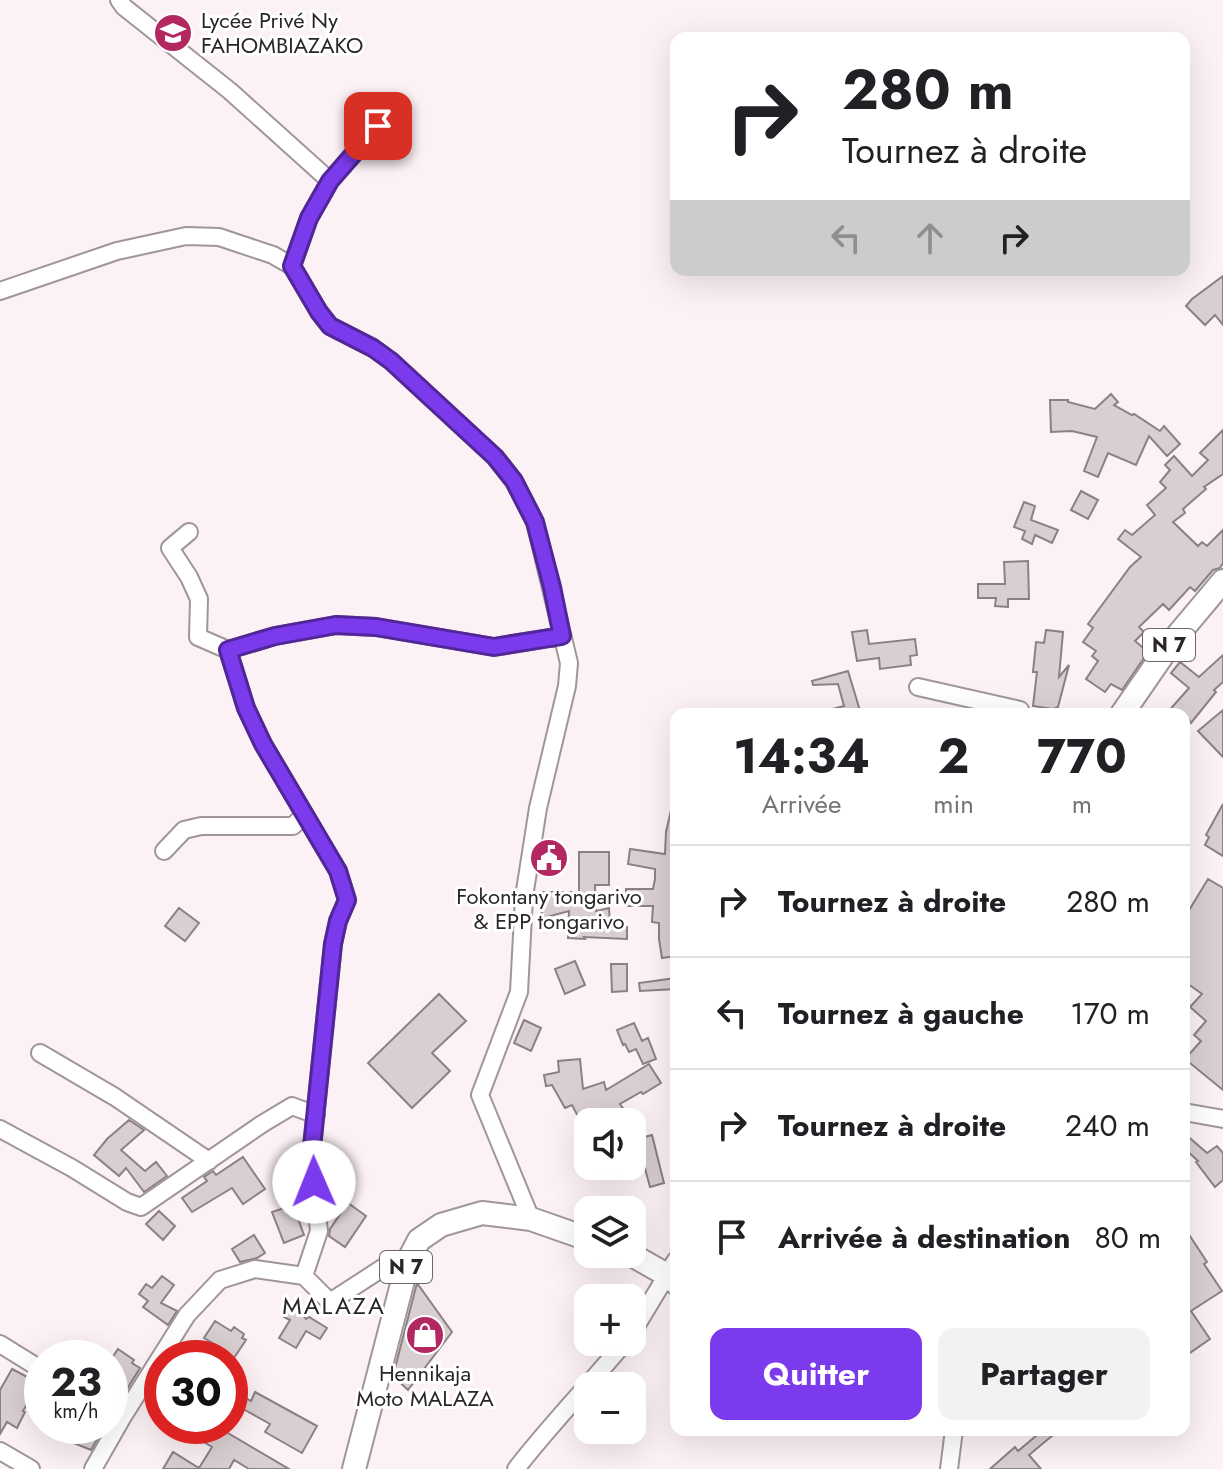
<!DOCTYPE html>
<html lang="fr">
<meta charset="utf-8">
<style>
body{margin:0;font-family:Jost,sans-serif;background:#f2f2f2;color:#202124;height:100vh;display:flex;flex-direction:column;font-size:30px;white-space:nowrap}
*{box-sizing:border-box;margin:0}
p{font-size:26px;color:#757577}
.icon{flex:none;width:44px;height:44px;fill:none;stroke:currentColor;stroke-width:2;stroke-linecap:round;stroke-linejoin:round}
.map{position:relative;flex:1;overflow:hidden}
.sheet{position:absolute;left:670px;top:708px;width:520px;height:728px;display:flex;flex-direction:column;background:#fff;border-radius:16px;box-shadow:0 8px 32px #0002}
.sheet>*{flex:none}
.top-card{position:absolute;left:670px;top:32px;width:520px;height:244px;border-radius:16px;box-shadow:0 8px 32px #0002;background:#fff;color:#202124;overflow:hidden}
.tools{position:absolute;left:574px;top:1108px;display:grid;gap:16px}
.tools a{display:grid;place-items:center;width:72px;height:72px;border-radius:16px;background:#fff;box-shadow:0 8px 32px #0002;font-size:40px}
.speed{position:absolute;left:24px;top:1340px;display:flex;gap:16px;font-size:40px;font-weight:700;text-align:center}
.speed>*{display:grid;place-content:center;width:104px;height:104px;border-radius:50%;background:#fff;box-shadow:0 8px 32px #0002;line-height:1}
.speed small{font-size:20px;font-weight:400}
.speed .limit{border:12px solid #d22;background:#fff;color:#111}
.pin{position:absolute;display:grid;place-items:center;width:68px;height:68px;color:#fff;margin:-34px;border-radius:16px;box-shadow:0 4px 12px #0006}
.me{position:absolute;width:88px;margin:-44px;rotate:359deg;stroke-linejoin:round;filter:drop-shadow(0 0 6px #0008)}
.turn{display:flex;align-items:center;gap:28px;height:168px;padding:0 40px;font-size:36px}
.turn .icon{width:104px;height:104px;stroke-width:2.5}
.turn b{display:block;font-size:56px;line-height:68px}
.lanes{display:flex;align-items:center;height:76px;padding:0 40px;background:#0003;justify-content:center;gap:40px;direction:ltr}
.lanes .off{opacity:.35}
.eta{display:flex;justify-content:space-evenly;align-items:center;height:136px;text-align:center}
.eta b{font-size:48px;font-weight:700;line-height:56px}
.primary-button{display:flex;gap:16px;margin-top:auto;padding:16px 40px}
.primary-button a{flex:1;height:92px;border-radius:16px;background:#7c3aed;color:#fff;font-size:32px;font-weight:700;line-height:92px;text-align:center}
.primary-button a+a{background:#f2f2f2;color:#202124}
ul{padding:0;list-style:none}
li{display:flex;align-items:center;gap:24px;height:112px;padding:0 40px;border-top:2px solid #e0e0e0}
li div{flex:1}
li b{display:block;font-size:30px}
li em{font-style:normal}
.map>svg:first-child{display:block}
</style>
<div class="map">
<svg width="1223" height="1469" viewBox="0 0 1223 1469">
<rect width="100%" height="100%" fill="#fcf1f4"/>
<path fill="#d9cfd1" stroke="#8b8184" stroke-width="2" d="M1223 276V325L1215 315 1205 325 1186 306 1192 299Z
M1111 394 1118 402 1114 405 1132 415 1134 414 1160 431 1164 426 1180 444 1167 456 1149 436 1136 465 1108 453 1098 477 1084 471 1097 437 1072 431 1051 432 1050 400H1068V402L1095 409Z
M1223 430V474L1204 487 1206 489 1183 509 1185 513 1173 522 1198 546 1202 542 1207 546 1223 530V563L1220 568 1213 570 1195 591 1190 587 1169 610 1163 604 1139 627 1144 632 1135 641 1148 652 1122 690 1111 684 1105 692 1086 679 1098 661 1092 656 1096 651 1083 642 1093 628 1088 624 1130 567 1141 557 1118 539 1125 530 1132 535 1155 515 1147 505 1166 488 1160 482 1170 470 1165 465 1174 456 1192 476 1208 460 1200 453Z
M1081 491 1098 500 1088 519 1071 510Z
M1024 502 1035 506 1031 520 1058 530 1052 543 1035 535 1032 544 1022 539 1025 531 1014 527Z
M1028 561 1029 599H1008V607L995 606 996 598H978V584H1005L1004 562Z
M867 630 869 644 915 639 917 655 910 656 911 665 880 669 879 658 857 661 852 632Z
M1046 630 1063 632 1059 677 1069 665 1058 707 1053 709 1033 706 1037 672H1033L1036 642 1044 643Z
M1223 655V682L1214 690 1216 692 1191 723 1189 720 1184 726V714H1166L1189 688 1171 673 1180 662 1199 677Z
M848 671 861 714H826L825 711 844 706 838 684 813 685 812 681Z
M1223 710V757L1198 731Z
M1223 804V856L1205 845 1209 837 1206 835Z
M672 806H676V860L672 878H675L676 956 662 958 659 939V923L652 922 653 906H626V889H653L655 879V869L628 864 630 849 665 854 666 832Z
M579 852H609V885H595L596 911 609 908 610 926 627 927V939L584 937 585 939 568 938 569 911 543 918 540 906 541 892H579Z
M1208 879 1223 888V1090L1185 1059 1201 1041 1194 1035 1206 1021 1190 1007 1202 994 1184 981V923L1188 912Z
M179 908 199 923 185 941 165 926Z
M575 961 585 985 565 994 555 969Z
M611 964H627V991L612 992Z
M676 978V989L640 991 639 983Z
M439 994 466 1021 432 1053 450 1071 412 1108 368 1063Z
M524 1020 541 1028 531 1051 514 1043Z
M634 1023 642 1041 648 1038 656 1059 643 1064 636 1049 629 1052 625 1044 623 1045 617 1030Z
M580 1059 583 1089 604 1082 606 1090 649 1064 661 1083 643 1094 641 1092 620 1104 625 1111 609 1122H581L572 1105 565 1108 552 1085 546 1086 544 1075 559 1072 558 1061Z
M129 1120 144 1130 121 1150 145 1171 156 1162 167 1176 144 1192 126 1168 119 1176 94 1155 107 1139Z
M1184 1133 1207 1153 1217 1146 1223 1153V1180L1215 1187 1196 1162 1198 1161 1184 1148Z
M652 1135 664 1183 650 1187 637 1139Z
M243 1157 265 1189 243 1204 232 1188 192 1212 182 1198 207 1181 204 1177 213 1171 216 1175Z
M348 1203 366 1216 345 1247 329 1236 330 1229Z
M293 1205 304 1235 284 1243 272 1212Z
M159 1211 175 1226 163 1240 146 1224Z
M1184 1227 1207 1262 1204 1264 1222 1291 1191 1311 1210 1339 1184 1357Z
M254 1235 265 1253 257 1258 240 1262 232 1249Z
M162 1276 174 1285 161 1303 177 1311 168 1325 143 1307 148 1301 139 1294 146 1284 152 1288Z
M417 1283 452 1332 408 1390 393 1376Z
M290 1307 296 1311 298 1307 306 1319 309 1317 327 1328 320 1339 306 1331 296 1348 279 1338 290 1320 284 1317Z
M215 1321 231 1331 234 1327 244 1334 242 1338 246 1340 234 1358H215L221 1348 204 1338Z
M118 1349 134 1360 132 1363 140 1368 127 1389 119 1384 116 1388 110 1384V1361Z
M12 1369 37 1382 33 1389 35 1390 23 1411 25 1412 17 1428 7 1422 0 1434V1390Z
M230 1389 251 1401 255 1392 317 1426 302 1453 265 1432 270 1424 243 1409 238 1418 230 1413Z
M78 1426H105L91 1450 71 1442Z
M211 1426H216L289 1469H249L234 1460 229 1469H163L173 1452 199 1468 212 1447 202 1441Z
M1043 1430H1059L1029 1455 1041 1469H990L1015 1447 1018 1451Z"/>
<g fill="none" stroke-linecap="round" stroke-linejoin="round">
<defs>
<path id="minor" d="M119 0 124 7 230 91 330 181
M292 266 309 218 330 181 394 108
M0 291 117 251 186 236 219 237 273 255 292 266 319 312 330 326 373 348 391 361 495 457 514 481 535 522 569 663 567 686 538 808 524 897 519 992 480 1095 531 1219
M189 532 170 548 189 577 199 599 198 637 228 650 275 636 336 625 376 627 494 647 562 636
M228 650 246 708 263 744 338 871 347 900 338 921 333 944 311 1157 319 1231 304 1276
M918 687 1020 710V714
M164 851 184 830 201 826H293L304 815
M40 1053 115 1097 209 1161
M1184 1112 1223 1119
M0 1129 72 1168 127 1202 141 1207 262 1124 292 1106 316 1115
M632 1333 676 1260
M0 1344 42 1370
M122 1418 187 1315 220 1280 255 1269 304 1276 330 1302 384 1267 408 1261
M0 1451 31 1469
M93 1469 122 1418 110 1411
M516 1469C550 1425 589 1385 625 1342
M949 1469 954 1430"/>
<path id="major" d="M1122 714 1171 643 1223 581
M630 1254 667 1275 676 1283
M354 1469 408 1261 419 1240 441 1225 482 1213 531 1219 588 1239"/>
</defs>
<use href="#minor" stroke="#a09699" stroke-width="20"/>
<use href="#major" stroke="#a09699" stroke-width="26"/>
<use href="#minor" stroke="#fff" stroke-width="16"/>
<use href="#major" stroke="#fff" stroke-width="22"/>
</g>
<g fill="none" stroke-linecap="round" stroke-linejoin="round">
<defs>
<path id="route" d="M314 1182 311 1157 333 944 338 921 347 900 338 871 263 744 246 708 228 650 275 636 336 625 376 627 494 647 562 636 552 587 535 522 514 481 495 457 391 361 373 348 330 326 319 312 292 266 309 218 330 181 378 126"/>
</defs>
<use href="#route" stroke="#51269a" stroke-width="20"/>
<use href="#route" stroke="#7c3aed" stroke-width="14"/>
</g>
<defs>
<symbol id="school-disc" viewBox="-11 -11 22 22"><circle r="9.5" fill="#b42861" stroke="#fff"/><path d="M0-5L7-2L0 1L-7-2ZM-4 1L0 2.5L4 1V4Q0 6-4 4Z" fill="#fff"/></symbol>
<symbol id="civic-disc" viewBox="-11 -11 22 22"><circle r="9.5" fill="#b42861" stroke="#fff"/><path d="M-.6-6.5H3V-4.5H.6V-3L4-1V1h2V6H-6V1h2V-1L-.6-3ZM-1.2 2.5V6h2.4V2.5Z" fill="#fff"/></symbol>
<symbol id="shop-disc" viewBox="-11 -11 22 22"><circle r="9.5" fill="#b42861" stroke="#fff"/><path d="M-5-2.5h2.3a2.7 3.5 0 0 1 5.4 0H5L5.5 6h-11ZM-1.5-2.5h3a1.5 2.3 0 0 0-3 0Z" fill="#fff"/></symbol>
</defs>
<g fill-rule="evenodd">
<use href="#school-disc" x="151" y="11" width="44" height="44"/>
<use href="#civic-disc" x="527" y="836" width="44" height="44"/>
<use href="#shop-disc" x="403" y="1313" width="44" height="44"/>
</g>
<g text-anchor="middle" stroke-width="6" stroke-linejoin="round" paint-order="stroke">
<g fill="#fff" stroke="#6a6768" stroke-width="2">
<rect x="1143" y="629" width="52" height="32" rx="6"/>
<rect x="380" y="1251" width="52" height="32" rx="6"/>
</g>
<g font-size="20" font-weight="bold" fill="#2a2627">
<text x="1169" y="652">N 7</text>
<text x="406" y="1274">N 7</text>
</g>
<g font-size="22" fill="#2a2627" stroke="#fff">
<text x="201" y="28" text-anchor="start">Lycée Privé Ny<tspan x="201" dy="25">FAHOMBIAZAKO</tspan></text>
<text x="549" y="904">Fokontany tongarivo<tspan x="549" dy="25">&amp; EPP tongarivo</tspan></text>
<text x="425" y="1381">Hennikaja<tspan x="425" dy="25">Moto MALAZA</tspan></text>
</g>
<g font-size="24" letter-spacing="2" fill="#2a2627" stroke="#fff">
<text x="334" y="1314">MALAZA</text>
</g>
</g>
</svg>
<div class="tools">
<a><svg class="icon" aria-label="sound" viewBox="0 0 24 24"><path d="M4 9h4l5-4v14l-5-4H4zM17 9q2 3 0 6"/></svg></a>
<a><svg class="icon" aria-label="layers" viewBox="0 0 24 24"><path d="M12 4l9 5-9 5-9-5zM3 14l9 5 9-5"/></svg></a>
<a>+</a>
<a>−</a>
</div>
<div class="speed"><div>23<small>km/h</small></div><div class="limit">30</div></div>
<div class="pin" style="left:378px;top:126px;background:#d93025"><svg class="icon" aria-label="arrive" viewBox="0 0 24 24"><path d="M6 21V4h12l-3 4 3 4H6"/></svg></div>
<svg class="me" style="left:314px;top:1182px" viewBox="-20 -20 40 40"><circle r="19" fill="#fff"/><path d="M0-13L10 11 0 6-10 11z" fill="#7c3aed"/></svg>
<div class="top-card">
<div class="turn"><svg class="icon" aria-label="right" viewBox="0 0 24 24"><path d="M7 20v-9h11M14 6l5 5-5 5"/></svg><div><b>280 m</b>Tournez à droite</div></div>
<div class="lanes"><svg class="icon off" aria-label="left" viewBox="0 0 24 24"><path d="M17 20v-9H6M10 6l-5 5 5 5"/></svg><svg class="icon off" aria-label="ahead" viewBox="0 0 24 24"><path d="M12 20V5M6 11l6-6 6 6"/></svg><svg class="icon" aria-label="right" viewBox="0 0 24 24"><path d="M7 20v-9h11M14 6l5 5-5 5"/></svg></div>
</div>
<section class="sheet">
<div class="eta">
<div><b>14:34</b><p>Arrivée</p></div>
<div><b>2</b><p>min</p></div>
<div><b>770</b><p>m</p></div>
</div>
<ul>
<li><svg class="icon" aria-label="right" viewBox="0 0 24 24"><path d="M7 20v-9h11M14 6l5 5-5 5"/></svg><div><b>Tournez à droite</b></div><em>280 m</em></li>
<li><svg class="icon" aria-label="left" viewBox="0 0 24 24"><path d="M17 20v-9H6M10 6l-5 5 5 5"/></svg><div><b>Tournez à gauche</b></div><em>170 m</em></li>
<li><svg class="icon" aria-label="right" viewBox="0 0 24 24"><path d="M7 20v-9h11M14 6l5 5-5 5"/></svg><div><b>Tournez à droite</b></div><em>240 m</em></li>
<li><svg class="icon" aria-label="arrive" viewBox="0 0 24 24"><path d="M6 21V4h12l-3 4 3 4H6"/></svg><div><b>Arrivée à destination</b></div><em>80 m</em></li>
</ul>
<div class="primary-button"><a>Quitter</a><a>Partager</a></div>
</section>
</div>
